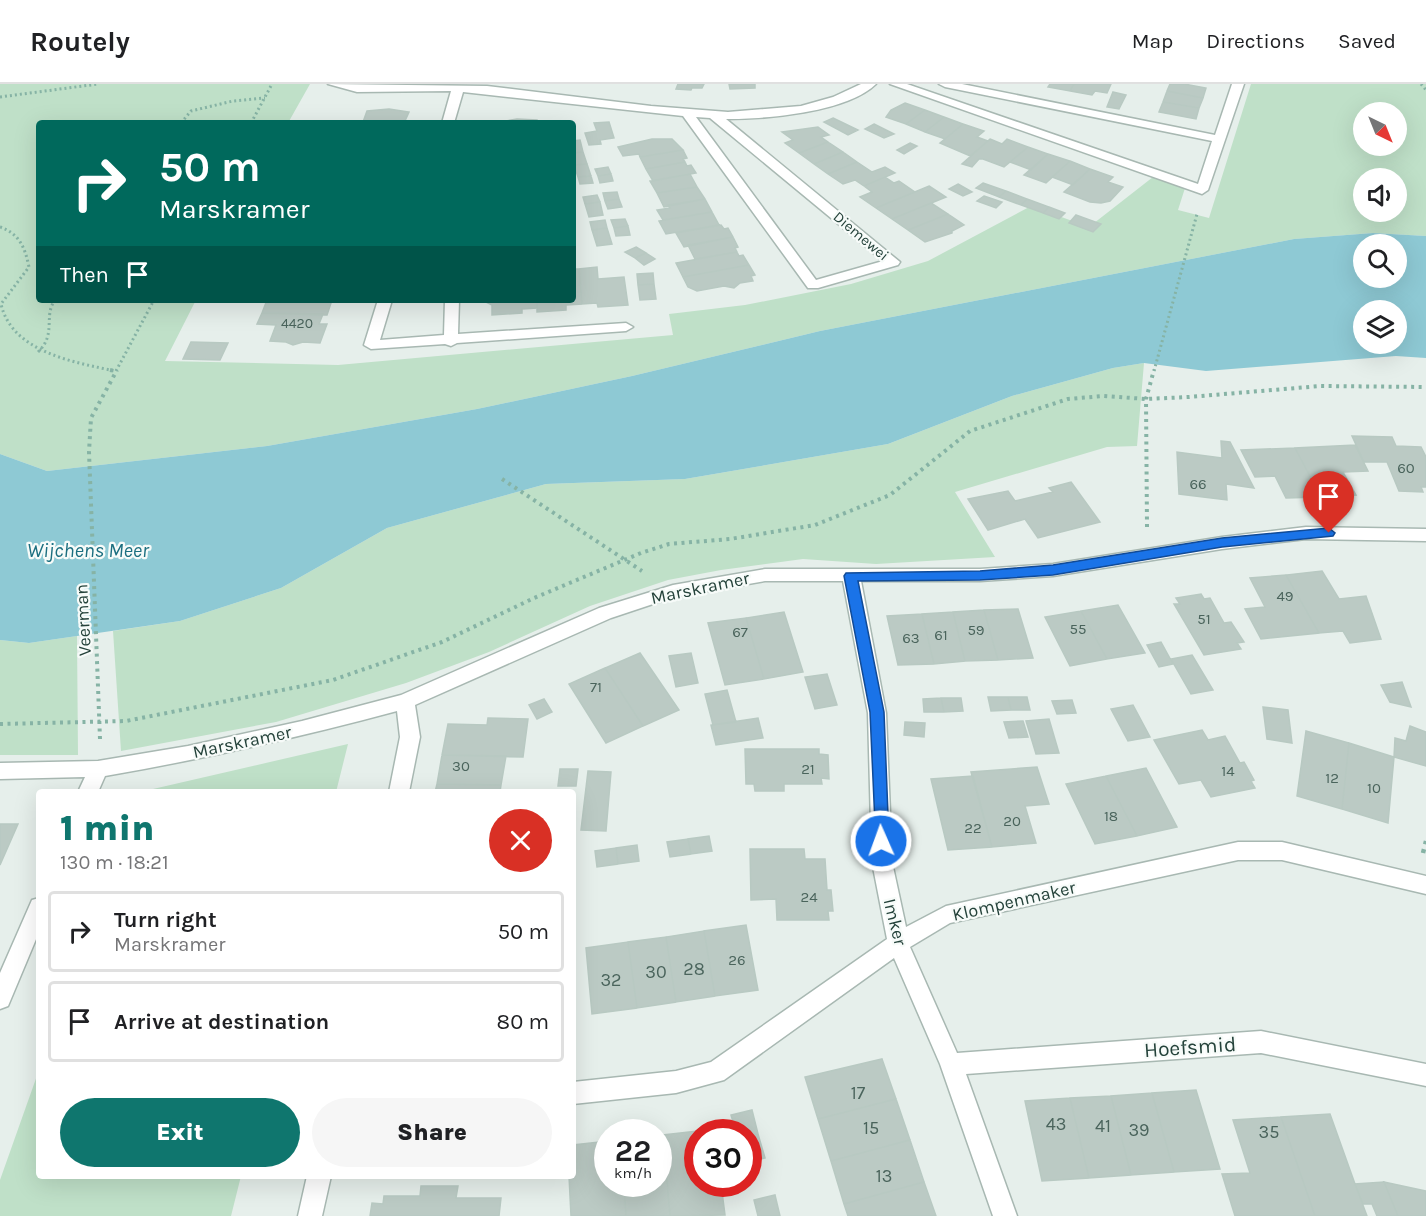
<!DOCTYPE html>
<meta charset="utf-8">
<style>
body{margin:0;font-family:Karla,sans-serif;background:#f6f6f6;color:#202124;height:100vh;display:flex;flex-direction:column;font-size:22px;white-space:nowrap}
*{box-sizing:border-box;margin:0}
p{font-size:20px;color:#757577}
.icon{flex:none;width:33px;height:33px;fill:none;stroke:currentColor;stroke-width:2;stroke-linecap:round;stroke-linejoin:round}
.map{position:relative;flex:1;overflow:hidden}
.panel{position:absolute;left:36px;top:705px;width:540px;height:390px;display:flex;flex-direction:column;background:#fff;border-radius:6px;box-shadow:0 6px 24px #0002}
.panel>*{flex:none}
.banner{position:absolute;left:36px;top:36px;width:540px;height:183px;border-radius:6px;box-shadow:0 6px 24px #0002;background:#00695c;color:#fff;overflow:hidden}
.needle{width:39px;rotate:137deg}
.tools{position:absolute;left:1353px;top:18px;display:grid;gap:12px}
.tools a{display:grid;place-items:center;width:54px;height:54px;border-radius:50%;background:#fff;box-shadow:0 6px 24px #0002;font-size:30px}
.speed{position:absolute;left:594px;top:1035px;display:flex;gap:12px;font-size:30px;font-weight:700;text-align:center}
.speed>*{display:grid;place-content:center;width:78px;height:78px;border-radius:50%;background:#fff;box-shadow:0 6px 24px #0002;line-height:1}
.speed small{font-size:15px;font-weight:400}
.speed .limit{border:9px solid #d22;background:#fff;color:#111}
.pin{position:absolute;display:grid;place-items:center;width:51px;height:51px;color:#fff;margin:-62px -26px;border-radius:50% 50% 50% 0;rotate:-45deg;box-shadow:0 0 6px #0007}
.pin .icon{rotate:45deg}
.me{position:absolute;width:66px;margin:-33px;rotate:358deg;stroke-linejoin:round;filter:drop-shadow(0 0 4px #0008)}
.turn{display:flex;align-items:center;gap:21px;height:126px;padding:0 24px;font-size:27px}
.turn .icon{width:78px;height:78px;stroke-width:2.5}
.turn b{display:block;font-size:42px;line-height:51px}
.then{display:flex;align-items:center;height:57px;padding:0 24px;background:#0003;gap:12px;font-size:22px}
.round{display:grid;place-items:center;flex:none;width:63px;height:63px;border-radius:32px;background:#f6f6f6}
.head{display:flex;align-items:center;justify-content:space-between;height:102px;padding:0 24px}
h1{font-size:36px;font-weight:800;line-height:45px;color:#0f766e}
.action{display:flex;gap:12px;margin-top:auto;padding:12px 24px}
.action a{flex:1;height:69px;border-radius:36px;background:#0f766e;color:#fff;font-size:24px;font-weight:800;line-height:69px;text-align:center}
.action a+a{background:#f6f6f6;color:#202124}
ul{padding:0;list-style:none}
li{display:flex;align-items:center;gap:18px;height:81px;margin:0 12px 9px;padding:0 12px;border:3px solid #e0e0e0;border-radius:6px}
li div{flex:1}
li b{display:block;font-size:22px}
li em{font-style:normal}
header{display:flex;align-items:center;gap:36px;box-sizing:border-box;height:84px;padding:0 30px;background:#fff;border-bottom:2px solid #e0e0e0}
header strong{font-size:28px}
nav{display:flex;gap:33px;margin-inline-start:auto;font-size:21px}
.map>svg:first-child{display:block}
</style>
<header>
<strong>Routely</strong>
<nav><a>Map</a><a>Directions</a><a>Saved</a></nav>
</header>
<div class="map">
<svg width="1426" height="1132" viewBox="0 0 1426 1132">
<rect width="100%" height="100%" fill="#e6efeb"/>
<path fill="#bfe0c8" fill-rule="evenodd" d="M0 0H310L288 39H39V216H196L165 277 338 281 673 251 669 230 745 221 851 200 928 177 1031 122 1089 143 1153 93 1185 104 1178 126 1209 134 1251 0H1426V152L1373 149 1294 155 820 247 632 292 477 325 267 362 47 387 0 370ZM1364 28H1396V62H1364ZM1364 94H1396V128H1364Z
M1144 279 1137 362 1107 363 955 408 995 473 876 480 803 475 721 486 668 496 590 522 489 568 406 599 276 638 121 667 113 547 180 537 281 504 387 444 546 400 685 395 888 360 1012 312 1113 284Z
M77 552 78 671H0V556L29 559Z
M348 660 336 708H140Z
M39 986V1092H241L231 1132H0V1096Z"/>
<path fill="#8ec9d4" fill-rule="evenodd" d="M1373 149 1426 152V274L1396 272 1206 287 1144 279 1113 284 1012 312 888 360 685 395 546 400 387 444 281 504 180 537 29 559 0 556V370L47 387 267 362 477 325 632 292 820 247 1294 155ZM1364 160H1396V194H1364ZM1364 226H1396V260H1364Z"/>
<path fill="#bbcac4" stroke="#b8c9c2" stroke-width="1.5" d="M678 0H704L702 4H692L691 6 676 5Z
M729 0H755V4L730 5Z
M1050 0H1074L1070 7 1048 3Z
M1074 0H1111L1107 9 1095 7 1092 11 1070 7Z
M1170 0H1184L1206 4 1203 14 1167 7Z
M1167 7 1203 14 1199 24 1163 18Z
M1113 8 1126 11 1119 25 1107 23Z
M1163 18 1199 24 1196 35 1159 28Z
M905 19 925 26 906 40 886 33 891 26Z
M389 25 409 28 404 39H357L363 38 367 27Z
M925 26 944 33 925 48 906 40Z
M944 33 963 40 945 55 925 48Z
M833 34 858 46 848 51 824 38Z
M517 35 537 36V39H494Z
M609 38 614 54 600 56 601 60 589 61 585 49 597 47 594 39Z
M874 40 894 50 884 54 865 45Z
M963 40 984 47 977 53 988 57 970 72 940 59Z
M818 43 829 51 821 53 828 58 799 69 785 59 793 56 782 48Z
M652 55H672L683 66 640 73 639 70 623 72 618 63Z
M990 55 1002 60 1007 55 1028 63 1004 83 983 75H979L972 83 962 80Z
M580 56 583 68 573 69V57Z
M828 58 843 68 814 80 799 69Z
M910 59 917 62 904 70 897 66Z
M1028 63 1048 70 1031 86 1010 78Z
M683 66 687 74 683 75 685 78 646 85 640 73Z
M583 68 587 80 574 81 573 69Z
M843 68 857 78 828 90 814 80Z
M1048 70 1070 77 1046 99 1024 91Z
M1070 77 1090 85 1073 101 1052 93Z
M685 78 687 82 691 81 696 89 653 97 646 85Z
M857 78 872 88 885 83 895 89 864 102 855 96 843 100 828 90Z
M587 80 591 92 578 93 574 81Z
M608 83 611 90 598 92 595 85Z
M1090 85 1113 93 1108 98 1123 103 1110 117 1101 119 1090 118 1064 108Z
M611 90 613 97 600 99 598 92Z
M690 90 697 103 657 109 650 97Z
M591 92 593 99 580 100 578 93Z
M885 93 894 99 899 97 915 108 876 124 860 113 872 108 864 102Z
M983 99 1006 107 999 113 976 104Z
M958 100 972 108 963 112 949 105Z
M929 102 946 113 892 135 876 124Z
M697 103 705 115 664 123 657 109Z
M1006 107 1027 115 1021 121 999 113Z
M617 108 619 115 605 117 603 109Z
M597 111 600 118 585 120 583 113Z
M984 112 1002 118 996 124 977 117Z
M619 115 622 123 608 125 605 117Z
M705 115 712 128 663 136 657 126 670 124 668 121Z
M1027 115 1049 123 1043 129 1021 121Z
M600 118 603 131 589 133 585 120Z
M931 119 948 130 908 146 892 135Z
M1049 123 1065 129 1059 135 1043 129Z
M712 128 719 141 666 150 659 137Z
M948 130 964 141 952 147V149L925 158 908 146Z
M1076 131 1101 140 1093 148 1069 139Z
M625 135 628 142 614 144 611 136Z
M605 136 607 144 592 146 590 138Z
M721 141 724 145 728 144 733 153 684 163 676 149Z
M628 142 630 151 616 152 614 144Z
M607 144 612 160 597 162 592 146Z
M733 153 738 163 735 164 737 168 695 175 688 161Z
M636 163 646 169 635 174 625 168Z
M737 168 739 172 743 171 749 181 683 193 676 179Z
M646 169 655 175 644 181 635 174Z
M749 181 755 191 751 192 753 197 740 199 734 204 724 202 697 207 688 203 683 193Z
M597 183 598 195 624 193 628 221 598 223 597 219 582 220 579 185Z
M573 185H579L582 220 566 221V226L537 228V216H573Z
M653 189 654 200 638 201 637 190Z
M654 200 656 215 640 216 638 201Z
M267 216H332L327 231H323L262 229Z
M537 216V224L522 225V229L492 231V221L486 218Z
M262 229 323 230 319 240H327L320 259 303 258 293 261 286 258 270 257 276 241 257 240Z
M191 258 228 259 220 276 183 275Z
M1352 352 1392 353 1396 362 1421 363 1426 373V403H1421L1423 408 1399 407 1387 378H1364Z
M1221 357 1230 358 1254 404 1226 400 1227 416 1179 410 1177 368 1222 374Z
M1355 361 1368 387 1343 388 1356 411 1321 413 1295 364Z
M1295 364 1321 413 1286 414 1275 392 1255 393 1241 366Z
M1071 398 1100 438 1038 454 1025 435 988 446 968 415 1008 407 1015 417 1053 408 1049 404Z
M1322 487 1339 515 1366 512 1381 555 1350 559 1343 547 1319 549 1286 491Z
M1286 491 1319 549 1261 555 1245 525 1265 523 1250 494Z
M1201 510 1204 515 1210 514 1224 539 1231 538 1244 558 1237 559 1241 565 1204 571 1174 520H1180L1176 514Z
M1118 521 1145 569 1107 575 1081 527Z
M1018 525 1033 574 998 576 984 526Z
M984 526 998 576 965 577 953 528Z
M1081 527 1107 575 1070 582 1045 533Z
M784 528 803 588 764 595 746 534Z
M953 528 965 577 934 580 922 530Z
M922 530 934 580 898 581 887 532Z
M746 534 764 595 725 601 708 539Z
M1161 558 1173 580 1159 583 1147 561Z
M640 569 679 626 643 642 605 584Z
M691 569 698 599 676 603 669 572Z
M1192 571 1213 606 1191 610 1171 575Z
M605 584 643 642 606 659 569 600Z
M827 590 837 621 815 625 805 593Z
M1402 598 1411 623 1390 618 1381 601Z
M727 606 736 638 713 641 705 610Z
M988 613H1008L1011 626 991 627Z
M1008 613H1027L1030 626H1011Z
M941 614 944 628H924L923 615Z
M941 614H961L963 627 944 628Z
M544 615 552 628 537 635 529 621Z
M1072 616 1076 629 1057 630 1052 617Z
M1133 621 1150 653 1128 657 1111 625Z
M1263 623 1288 626 1292 659 1267 655Z
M488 634 528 635 523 673 442 671 448 640 487 641Z
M758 634 763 654 716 661 711 641Z
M1049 635 1059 669 1036 670 1026 637Z
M1023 637 1028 653 1009 654 1004 638Z
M905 638 925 639 924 653 904 651Z
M1410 642 1426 648V682L1394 673 1395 654 1406 657Z
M1202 646 1208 656 1225 652 1240 679 1244 678 1254 696 1251 697 1255 704 1211 713 1201 696 1179 700 1154 656Z
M1306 647 1349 659 1342 725 1297 712Z
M1349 659 1394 673 1388 739 1342 725Z
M745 665H819V670L828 671 829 695 821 694 822 700H784V707H755L754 700H746Z
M442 671 506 672 501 701 437 700Z
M1037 683 1049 720 1025 722 1036 759 992 763 971 688Z
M1146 684 1177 743 1137 752 1106 692Z
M560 685H578L576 702H558Z
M588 687 611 688 606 747 581 746Z
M973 692 992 763 948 766 931 695Z
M1106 692 1137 752 1095 760 1066 700Z
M437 700 501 701 500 708H435Z
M0 740H18L0 781Z
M709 752 712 767 691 770 688 755Z
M688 755 691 770 670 773 667 758Z
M637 761 639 777 618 780 616 764Z
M616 764 618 780 597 783 595 767Z
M750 765H804L805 775H825L827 806H831L833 827H828L829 836H777L776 815 751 816Z
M746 841 758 906 715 912 704 847Z
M704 847 715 912 676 918 666 853Z
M666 853 676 918 637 924 628 858Z
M628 858 637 924 592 930 586 864Z
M882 975 896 1015 818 1035 805 993Z
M1196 1006 1220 1085 1174 1088 1152 1009Z
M1152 1009 1174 1088 1131 1091 1111 1012Z
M1111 1012 1131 1091 1089 1094 1070 1014Z
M1070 1014 1089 1094 1042 1097 1025 1017Z
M896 1015 910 1056 831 1077 818 1035Z
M752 1026 758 1050 748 1052V1048H736L731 1031Z
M1330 1030 1355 1100 1367 1132H1315L1281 1033Z
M1281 1033 1315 1132H1235L1222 1090 1250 1089 1233 1036Z
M715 1045 716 1048H698V1100H721L725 1131 670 1132 663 1051Z
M758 1050 765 1074 748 1078V1052Z
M658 1051H663L670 1132H626L624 1100H658Z
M910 1056 924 1098 844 1120 831 1077Z
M608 1057V1100H624L626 1132H571L569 1092H573V1061Z
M924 1098 936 1132H848L844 1120Z
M1384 1098 1426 1107V1132H1398Z
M1384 1098 1398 1132H1377L1372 1120H1363L1355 1100Z
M421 1102H458L456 1114H501L499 1132H370L372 1119 383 1120 384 1112H420Z
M775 1111 780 1132H758L754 1116Z"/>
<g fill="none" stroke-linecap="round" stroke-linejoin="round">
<defs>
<path id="minor" d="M328 0 487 2 651 22 728 28 801 22 833 13 861 0H876C846 29 765 35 726 35L900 178 898 181 818 204H808L683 32 463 8 454 39H442L451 7 357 8ZM696 33 710 34 883 177 816 196Z
M890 0H907L1198 100 1212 57 945 3 939 0H962L1215 51 1232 0H1244L1208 106 1202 110Z
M378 216H392L380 256 444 251 445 216H459L458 250 626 239 633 243 626 247 457 259 451 262 445 260 371 265 364 261Z
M1306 443 1426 445V457L1306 455 1222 465 1053 492 980 497H861L886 629 892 778 906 843 946 822 1238 758H1282L1426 792V810L1282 776H1238L950 839 910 863 957 969 1261 947 1426 980V1002L1261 969 966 990 1017 1132H993L940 980 894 874 724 996 676 1009 573 1020V998L676 987 711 978 887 855 872 778 868 629 843 497H765L674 513 611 534 415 621 420 653 409 708H389L400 653 397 627C300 653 204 675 105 692L98 708H78L85 693 0 695V679L98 677 188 662 302 637 401 611 599 524 673 501 765 485H980L1053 480 1222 453Z
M39 814V848L8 922 0 925V889L32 816Z
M307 1092H331L322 1132H298Z"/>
</defs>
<use href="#minor" stroke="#a8b8b2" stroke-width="3"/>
<path stroke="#86b3a5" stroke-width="3" stroke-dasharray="2 3" stroke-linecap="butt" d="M1421 0 1426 6
M0 13 98 0
M181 39 191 27 233 17 265 14
M251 39 272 0
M0 143C20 150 25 164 29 183L1 220C12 268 73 278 115 287
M38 268C57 250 43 232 55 216
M116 287 154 216
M1154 287 1197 130"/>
<path stroke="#86b3a5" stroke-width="4" stroke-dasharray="3 4.5" stroke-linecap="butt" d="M110 286 115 287
M502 395 642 487
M1147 443 1146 315 1154 286
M0 640 126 637 333 596 442 558 534 514 641 469 669 460 730 455 815 441 890 411 970 347 1068 315 1104 312 1146 315 1189 313 1321 302 1426 303
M100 655 89 368 91 334 117 286"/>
<path stroke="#86b3a5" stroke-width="4.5" stroke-dasharray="4 5" stroke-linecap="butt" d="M1423 769 1426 757"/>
<use href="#minor" fill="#fff" fill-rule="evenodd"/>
</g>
<path fill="#1a73e8" stroke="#114b97" stroke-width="1.5" d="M1329 444 1335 449 1333 452 1222 463 1053 491 980 496 858 497 884 628 889 757 881 763 876 762 870 628 844 492 846 489 980 487 1053 481 1222 454Z"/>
<g text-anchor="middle" stroke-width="4.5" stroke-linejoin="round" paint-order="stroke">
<g font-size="14" fill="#4a645c">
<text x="297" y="244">4420</text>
</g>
<g font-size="15" fill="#24423a" stroke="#f7fbf9">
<text transform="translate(861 152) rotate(40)" y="5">Diemewei</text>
</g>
<g font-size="15" fill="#4a645c">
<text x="1406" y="389">60</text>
<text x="1198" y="405">66</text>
<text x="1285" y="517">49</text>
<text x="1204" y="540">51</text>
<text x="1078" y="550">55</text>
<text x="976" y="551">59</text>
<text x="740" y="553">67</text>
<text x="941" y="556">61</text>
<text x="911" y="559">63</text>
<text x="596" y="608">71</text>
<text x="461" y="687">30</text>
<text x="808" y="690">21</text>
<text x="1228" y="692">14</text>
<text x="1332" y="699">12</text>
<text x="1374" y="709">10</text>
<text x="1111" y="737">18</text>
<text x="1012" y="742">20</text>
<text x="973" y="749">22</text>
<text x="809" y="818">24</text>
<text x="737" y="881">26</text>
</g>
<g font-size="18" fill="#24423a" stroke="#f7fbf9">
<text transform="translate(700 504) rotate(-12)" y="6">Marskramer</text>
<text transform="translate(83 536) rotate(-93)" y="6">Veerman</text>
<text transform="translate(242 658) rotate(-12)" y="6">Marskramer</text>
<text transform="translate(1014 817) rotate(-13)" y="6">Klompenmaker</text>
<text transform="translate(895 838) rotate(76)" y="6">Imker</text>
</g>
<g font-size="18" fill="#4a645c">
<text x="694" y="891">28</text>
<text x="656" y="894">30</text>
<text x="611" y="902">32</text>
<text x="858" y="1015">17</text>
<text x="1056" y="1046">43</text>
<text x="1103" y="1048">41</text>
<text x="871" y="1050">15</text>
<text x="1139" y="1052">39</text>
<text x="1269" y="1054">35</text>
<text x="884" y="1098">13</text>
</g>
<g font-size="20" font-style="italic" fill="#1c6f80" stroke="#f7fbf9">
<text x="88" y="473">Wijchens Meer</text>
</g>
<g font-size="21" fill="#24423a" stroke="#f7fbf9">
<text transform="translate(1190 963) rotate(-4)" y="7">Hoefsmid</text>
</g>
</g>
</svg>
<div class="tools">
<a><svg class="needle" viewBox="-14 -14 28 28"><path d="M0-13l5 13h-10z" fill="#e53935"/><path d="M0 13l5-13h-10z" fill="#757577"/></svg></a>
<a><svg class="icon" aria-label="sound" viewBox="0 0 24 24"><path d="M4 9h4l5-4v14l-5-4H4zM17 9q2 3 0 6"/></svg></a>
<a><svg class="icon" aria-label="search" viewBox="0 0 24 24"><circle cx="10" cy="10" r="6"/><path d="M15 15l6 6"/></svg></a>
<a><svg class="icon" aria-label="layers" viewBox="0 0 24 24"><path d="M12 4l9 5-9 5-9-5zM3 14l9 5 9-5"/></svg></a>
</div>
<div class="speed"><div>22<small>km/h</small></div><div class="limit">30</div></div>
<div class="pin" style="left:1329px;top:449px;background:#d93025"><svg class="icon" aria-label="arrive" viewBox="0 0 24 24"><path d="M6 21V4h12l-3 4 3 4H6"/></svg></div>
<svg class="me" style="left:881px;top:757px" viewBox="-20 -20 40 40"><circle r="17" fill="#1a73e8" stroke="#fff" stroke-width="3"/><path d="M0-11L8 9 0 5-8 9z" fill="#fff"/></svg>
<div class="banner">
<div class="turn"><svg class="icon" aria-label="right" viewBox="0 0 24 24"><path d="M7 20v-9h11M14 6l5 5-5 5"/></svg><div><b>50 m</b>Marskramer</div></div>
<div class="then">Then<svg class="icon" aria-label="arrive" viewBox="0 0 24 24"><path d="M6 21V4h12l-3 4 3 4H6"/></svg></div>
</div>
<section class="panel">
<div class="head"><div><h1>1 min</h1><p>130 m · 18:21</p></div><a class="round" style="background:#d93025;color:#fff"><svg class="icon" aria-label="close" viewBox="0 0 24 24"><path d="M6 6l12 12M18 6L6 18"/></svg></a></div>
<ul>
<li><svg class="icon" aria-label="right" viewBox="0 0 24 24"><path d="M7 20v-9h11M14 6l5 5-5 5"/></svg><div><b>Turn right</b><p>Marskramer</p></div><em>50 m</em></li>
<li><svg class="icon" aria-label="arrive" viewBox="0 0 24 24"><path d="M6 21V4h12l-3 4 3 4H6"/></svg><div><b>Arrive at destination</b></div><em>80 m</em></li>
</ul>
<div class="action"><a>Exit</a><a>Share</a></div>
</section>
</div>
